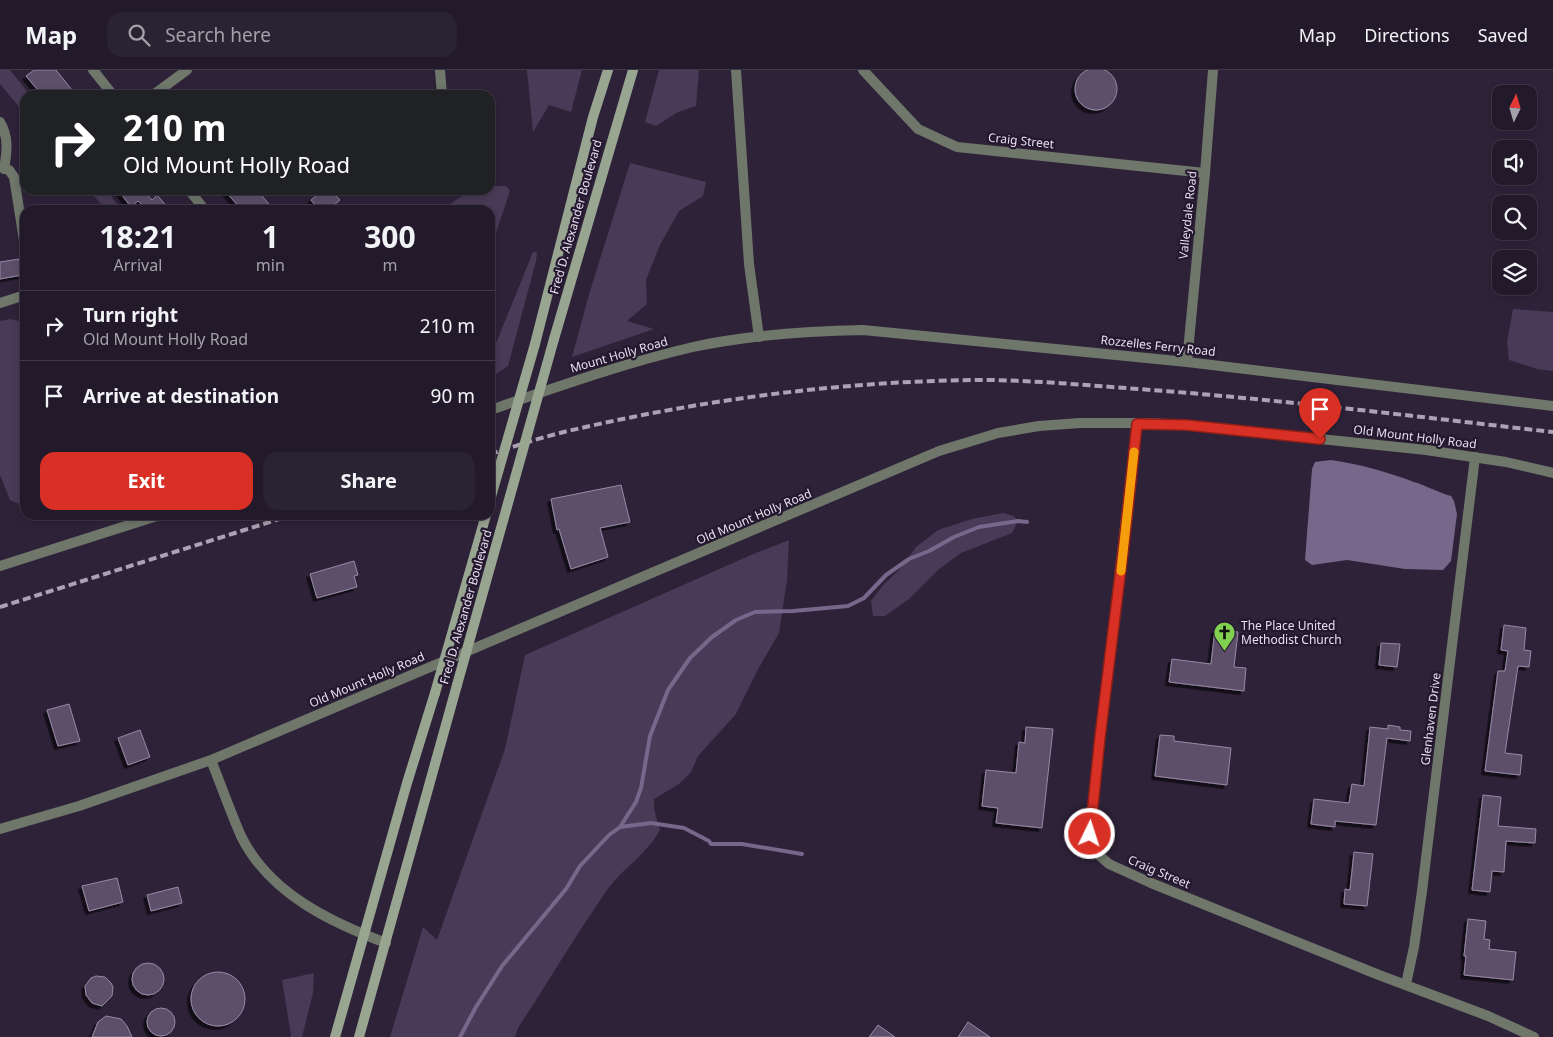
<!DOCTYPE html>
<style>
body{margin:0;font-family:"Noto Sans",sans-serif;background:#2a2333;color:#f1f3f6;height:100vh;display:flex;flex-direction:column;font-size:19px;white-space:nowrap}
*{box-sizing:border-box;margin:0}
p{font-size:16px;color:#a2a1a9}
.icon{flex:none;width:28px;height:28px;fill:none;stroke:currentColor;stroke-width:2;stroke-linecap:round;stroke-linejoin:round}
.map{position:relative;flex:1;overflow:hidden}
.sheet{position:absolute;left:20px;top:135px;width:475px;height:315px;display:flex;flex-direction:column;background:#221a2b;border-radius:15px;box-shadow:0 2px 8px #0003,0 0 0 1px #3f3847}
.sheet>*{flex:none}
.hud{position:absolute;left:20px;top:20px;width:475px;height:105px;border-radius:15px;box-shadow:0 2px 8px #0003,0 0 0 1px #3f3847;background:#202124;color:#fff;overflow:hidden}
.needle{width:32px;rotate:5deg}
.controls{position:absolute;left:1492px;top:15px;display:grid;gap:10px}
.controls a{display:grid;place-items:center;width:45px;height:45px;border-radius:10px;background:#221a2b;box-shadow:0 2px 8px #0003,0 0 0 1px #3f3847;font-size:25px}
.pin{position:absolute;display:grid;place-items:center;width:42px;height:42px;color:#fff;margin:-51px -21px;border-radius:50% 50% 50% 0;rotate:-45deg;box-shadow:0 0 5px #0007}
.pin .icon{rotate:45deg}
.me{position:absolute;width:55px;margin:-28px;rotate:4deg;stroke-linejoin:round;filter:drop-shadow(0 0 4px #0008)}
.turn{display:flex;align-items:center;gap:18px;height:105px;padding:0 20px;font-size:22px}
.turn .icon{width:65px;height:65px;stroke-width:2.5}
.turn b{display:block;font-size:35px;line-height:42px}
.eta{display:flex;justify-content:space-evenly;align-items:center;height:85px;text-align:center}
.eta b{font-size:30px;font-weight:700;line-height:35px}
.action{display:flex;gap:10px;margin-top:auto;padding:10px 20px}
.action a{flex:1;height:58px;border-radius:15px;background:#d93025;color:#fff;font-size:20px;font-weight:700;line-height:58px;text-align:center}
.action a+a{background:#2a2333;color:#f1f3f6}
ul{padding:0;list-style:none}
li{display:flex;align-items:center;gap:15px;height:70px;padding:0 20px;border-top:1px solid #3f3847}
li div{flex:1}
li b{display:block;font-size:19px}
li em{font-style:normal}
header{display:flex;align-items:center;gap:30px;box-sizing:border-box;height:70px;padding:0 25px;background:#221a2b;border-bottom:1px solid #3f3847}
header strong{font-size:24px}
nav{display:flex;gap:28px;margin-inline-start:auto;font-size:18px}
.search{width:350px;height:45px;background:#2a2333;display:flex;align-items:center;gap:12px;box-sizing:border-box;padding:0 18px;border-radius:15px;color:#a2a1a9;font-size:19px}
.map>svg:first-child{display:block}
</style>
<header>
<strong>Map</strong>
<div class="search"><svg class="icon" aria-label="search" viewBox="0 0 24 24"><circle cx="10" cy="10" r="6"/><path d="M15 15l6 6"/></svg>Search here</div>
<nav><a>Map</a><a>Directions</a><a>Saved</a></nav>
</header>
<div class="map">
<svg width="1553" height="967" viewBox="0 0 1553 967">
<defs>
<filter id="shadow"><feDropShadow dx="-3.5" dy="3.5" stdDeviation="0" flood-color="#0009"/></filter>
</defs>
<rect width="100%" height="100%" fill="#2e2239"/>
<path fill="#493a57" d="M0 0H10L30 25H25V44L0 14Z
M527 0H582L571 42 549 35 533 62Z
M659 0H699L696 36 678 42 656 56 645 52Z
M630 93 706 112 703 126 679 141 660 175 646 210 647 234 627 251 654 259 572 287 590 221Z
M490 116H506L510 121 490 181V140H443C459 127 468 120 490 120Z
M89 120H106L122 140H106Z
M533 182H537L536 191 508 296 496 304 490 305V288Z
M1513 239 1553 242V301L1537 299 1509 290 1507 272Z
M10 249 20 251 25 261V437L10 430 0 405V251Z
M1003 443 1014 446 1018 451 1012 463 961 483 938 500 909 529 885 546H873L871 531 884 514 899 500 916 477 938 460 972 449Z
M789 470 787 510 779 563 757 601 736 644 698 686 691 702 679 714 654 729V739L660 760C646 785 623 798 607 820 576 865 548 912 518 958L515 967H390L423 857 437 870 505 679 525 585 751 485Z
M314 903 313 923 302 967H290L291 965 282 910Z"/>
<path fill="#78668b" d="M1331 390C1359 394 1388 402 1414 412 1427 416 1437 422 1451 426L1454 431 1457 444 1451 491 1443 500 1405 499 1347 490 1312 495 1305 490 1312 399 1315 392Z"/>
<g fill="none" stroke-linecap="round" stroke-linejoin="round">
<path stroke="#78668b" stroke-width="4" d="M620 757 651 753 684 758 709 771 711 774H742L802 784
M460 967 476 937 502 896 566 819 580 796 609 765 620 757 636 732 641 718 650 666 668 620 690 588 712 567 736 550 755 542 793 541 848 536 864 528 886 505 909 489 929 481 954 467 979 457 1018 451 1027 452"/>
</g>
<path fill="#5d4f6a" stroke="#9789a6" filter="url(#shadow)" d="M1075 19a21 21 0 1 1 42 0a21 21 0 1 1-42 0Z
M34 0H56L76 25H42L26 6Z
M118 120H153L147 124 152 130 157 125 170 140H140L144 137 138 131 131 137Z
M224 120H257L274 140H242Z
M323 120H331L340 130 328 140H319L311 130Z
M19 189 22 205 0 209V192Z
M621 415 630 452 600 458 608 487 571 499 559 459 557 460 551 429Z
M354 491 358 505 354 506 357 517 317 528 310 504Z
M1504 555 1526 558 1524 580 1531 581 1529 597 1518 596 1505 683 1522 685 1520 705 1485 701 1498 601H1505L1508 581 1501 580Z
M1215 559 1238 562 1234 597 1246 598 1244 621 1169 612 1172 589 1211 594Z
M1381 573 1400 574 1397 597 1379 595Z
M69 634 80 671 58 676 47 640Z
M1388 655 1400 657V660L1411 661 1410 671 1387 668 1376 755 1335 751V757L1311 754 1314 729 1349 733 1352 714 1364 716 1370 657 1388 659Z
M1026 657 1053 659 1042 758 996 753 998 738 982 736 986 700 1016 703 1019 672 1025 673Z
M140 660 150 687 128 695 118 668Z
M1160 665 1174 666V671L1231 678 1227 715 1155 706Z
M1483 725 1501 727 1498 756 1536 759 1535 773 1506 771 1504 802 1492 801 1490 822 1472 820Z
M1354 782 1373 784 1367 836 1344 834 1345 819 1350 820Z
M117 808 123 832 89 841 82 816Z
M178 817 182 833 151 841 147 825Z
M1468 849 1486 851 1484 869 1490 870 1489 879 1516 882 1513 910 1464 905 1466 886H1464Z
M132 909a16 16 0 1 1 32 0a16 16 0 1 1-32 0Z
M191 929a27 27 0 1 1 54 0a27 27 0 1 1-54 0Z
M96 906 105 907 111 913 113 917 112 926 102 936 92 933 86 925 85 916 91 908Z
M147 952a14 14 0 1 1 28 0a14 14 0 1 1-28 0Z
M106 946 121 949 127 956 132 967H92L98 952Z
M968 952 990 967H958Z
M878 955 895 967H869Z"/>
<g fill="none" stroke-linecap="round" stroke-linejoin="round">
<path stroke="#6f776b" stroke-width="10" d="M93 0 113 25
M440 0 442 25
M736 0 749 194 759 267
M863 0 918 59 957 77 1205 103
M153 25 187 0
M0 52C9 67 7 82 4 99
M0 97 9 100 14 107 25 177
M189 120 205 140
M0 233 25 225
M1137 354 1091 747 1090 764 1093 776 1100 786 1109 794 1151 813 1379 905 1488 946 1534 967
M1406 914 1414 877 1422 821 1475 387"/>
<path stroke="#6f776b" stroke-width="10" d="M1187 292 1205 103 1213 0
M490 340C557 317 624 293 693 277 749 265 806 261 863 260L1187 292 1553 336
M0 496 160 445
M211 690C221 715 230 741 241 766 269 823 330 852 386 873
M0 759 79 736 211 690 939 381 998 363 1039 356 1080 353H1150L1186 355 1426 380 1506 392 1553 403"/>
<path stroke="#98a591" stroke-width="10" d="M554 269 633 0
M535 274 593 47 608 0
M335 967 407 713 435 623
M359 967 457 615"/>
<path stroke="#aba2b4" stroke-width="4" stroke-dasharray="8 4" stroke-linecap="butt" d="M490 384C516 376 542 367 568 361 705 329 849 310 990 310 1044 311 1097 316 1151 320 1285 330 1419 347 1553 362
M0 537 292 445"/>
<path stroke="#98a591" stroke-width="10" d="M490 430 535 274
M457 615 554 269
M435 623 486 445"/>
</g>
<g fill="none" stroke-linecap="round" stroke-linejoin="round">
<defs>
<path id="route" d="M1090 764 1100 667 1125 465 1137 354 1186 355 1320 369"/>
</defs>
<use href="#route" stroke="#8d1f18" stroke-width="12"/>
<use href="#route" stroke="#d93025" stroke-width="9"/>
<path stroke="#f59e0b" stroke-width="9" d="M1121 501 1134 382"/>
</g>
<defs>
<symbol id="church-pin" viewBox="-11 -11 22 30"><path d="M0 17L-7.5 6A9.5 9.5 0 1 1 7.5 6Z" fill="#82d04f" stroke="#24182f"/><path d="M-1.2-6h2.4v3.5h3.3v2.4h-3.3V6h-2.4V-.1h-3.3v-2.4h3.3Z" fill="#111"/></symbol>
</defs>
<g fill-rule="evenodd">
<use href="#church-pin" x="1212" y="550" width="25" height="34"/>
</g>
<g text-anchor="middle" stroke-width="4.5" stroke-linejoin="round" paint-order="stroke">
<g font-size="12" fill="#e7dfef" stroke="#24182f">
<text transform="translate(1021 71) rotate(6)" y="4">Craig Street</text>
<text transform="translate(1188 145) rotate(-84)" y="4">Valleydale Road</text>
<text transform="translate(576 147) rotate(-74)" y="4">Fred D. Alexander Boulevard</text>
<text transform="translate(1158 276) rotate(6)" y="4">Rozzelles Ferry Road</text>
<text transform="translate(619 285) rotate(-16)" y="4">Mount Holly Road</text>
<text transform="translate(1415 367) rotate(7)" y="4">Old Mount Holly Road</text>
<text transform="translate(754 447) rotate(-23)" y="4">Old Mount Holly Road</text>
<text transform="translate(466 537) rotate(-74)" y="4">Fred D. Alexander Boulevard</text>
<text transform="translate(367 610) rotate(-23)" y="4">Old Mount Holly Road</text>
<text transform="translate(1431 649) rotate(-83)" y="4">Glenhaven Drive</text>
<text transform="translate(1159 802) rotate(23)" y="4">Craig Street</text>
</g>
<g font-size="12" fill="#e7dfef" stroke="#24182f" text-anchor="start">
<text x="1241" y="560">The Place United<tspan x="1241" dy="14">Methodist Church</tspan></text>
</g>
</g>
</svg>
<div class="controls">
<a><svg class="needle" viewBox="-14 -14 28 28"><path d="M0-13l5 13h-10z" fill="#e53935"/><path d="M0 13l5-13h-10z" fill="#a2a1a9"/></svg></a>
<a><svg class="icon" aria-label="sound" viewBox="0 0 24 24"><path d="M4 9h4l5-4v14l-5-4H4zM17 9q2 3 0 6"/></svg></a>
<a><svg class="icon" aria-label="search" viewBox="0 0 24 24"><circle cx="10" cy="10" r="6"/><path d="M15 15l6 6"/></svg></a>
<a><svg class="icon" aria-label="layers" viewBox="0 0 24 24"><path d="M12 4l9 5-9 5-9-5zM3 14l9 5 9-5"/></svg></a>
</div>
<div class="pin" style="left:1320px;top:369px;background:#d93025"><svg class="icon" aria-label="arrive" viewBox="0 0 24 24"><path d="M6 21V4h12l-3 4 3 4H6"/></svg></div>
<svg class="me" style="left:1090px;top:764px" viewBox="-20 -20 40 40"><circle r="17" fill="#d93025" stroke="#fff" stroke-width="3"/><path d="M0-11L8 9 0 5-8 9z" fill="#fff"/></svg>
<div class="hud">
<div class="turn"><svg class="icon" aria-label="right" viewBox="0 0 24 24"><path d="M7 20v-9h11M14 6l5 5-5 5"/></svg><div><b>210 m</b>Old Mount Holly Road</div></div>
</div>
<section class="sheet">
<div class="eta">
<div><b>18:21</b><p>Arrival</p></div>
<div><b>1</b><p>min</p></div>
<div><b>300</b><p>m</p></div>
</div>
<ul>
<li><svg class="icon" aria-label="right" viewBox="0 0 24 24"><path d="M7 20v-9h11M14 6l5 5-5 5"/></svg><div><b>Turn right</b><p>Old Mount Holly Road</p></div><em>210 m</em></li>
<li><svg class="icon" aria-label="arrive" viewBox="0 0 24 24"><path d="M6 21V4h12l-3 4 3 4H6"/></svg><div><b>Arrive at destination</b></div><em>90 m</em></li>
</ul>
<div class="action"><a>Exit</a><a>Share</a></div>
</section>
</div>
